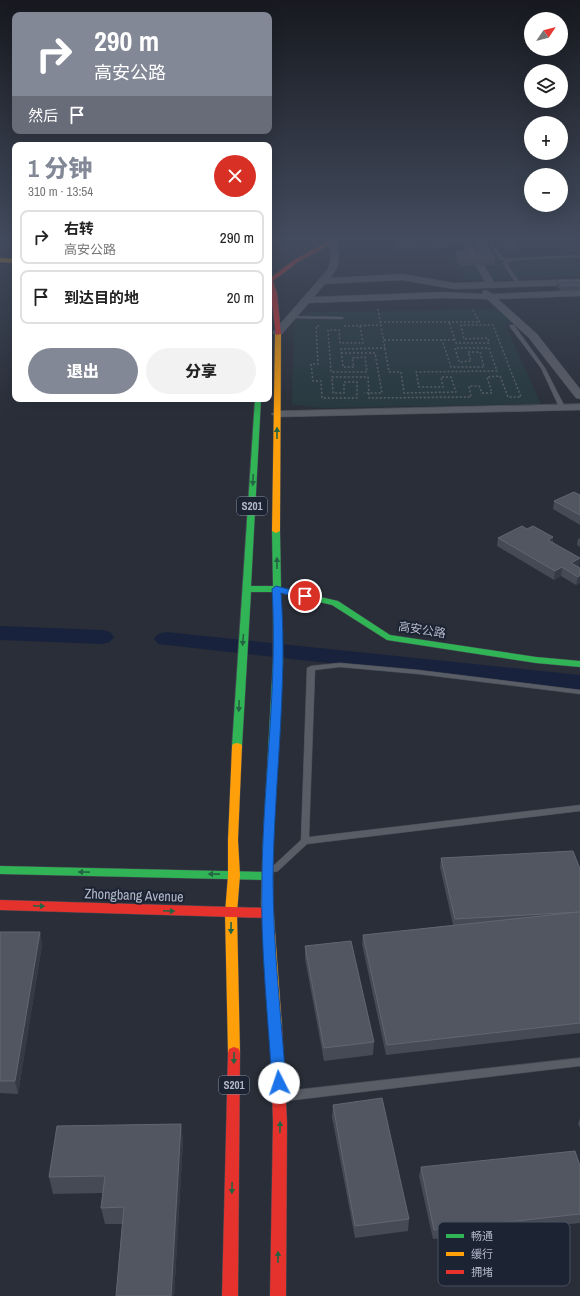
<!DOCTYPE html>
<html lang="zh">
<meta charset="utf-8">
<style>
body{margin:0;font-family:"Archivo Narrow","Noto Sans SC",sans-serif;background:#f2f2f2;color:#222;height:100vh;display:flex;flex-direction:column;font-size:15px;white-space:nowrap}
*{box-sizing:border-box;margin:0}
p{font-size:13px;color:#767676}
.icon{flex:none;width:22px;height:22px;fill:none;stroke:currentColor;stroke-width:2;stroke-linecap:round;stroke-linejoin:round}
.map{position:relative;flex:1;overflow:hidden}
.details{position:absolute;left:12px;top:142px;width:260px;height:260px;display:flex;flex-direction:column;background:#fff;border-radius:8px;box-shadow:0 4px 16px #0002}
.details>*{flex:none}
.banner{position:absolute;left:12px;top:12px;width:260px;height:122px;border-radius:8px;box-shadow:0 4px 16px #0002;background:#838896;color:#fff;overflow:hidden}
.needle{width:26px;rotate:55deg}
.tools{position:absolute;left:524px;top:12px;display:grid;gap:8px}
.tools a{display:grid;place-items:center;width:44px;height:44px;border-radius:50%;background:#fff;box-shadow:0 4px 16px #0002;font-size:20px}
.pin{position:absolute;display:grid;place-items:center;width:34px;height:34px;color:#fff;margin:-17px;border:2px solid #fff;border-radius:50%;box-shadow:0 1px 4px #0007}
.me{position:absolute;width:44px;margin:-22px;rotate:356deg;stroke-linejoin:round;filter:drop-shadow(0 0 3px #0008)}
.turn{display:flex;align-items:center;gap:14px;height:84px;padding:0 16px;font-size:18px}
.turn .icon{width:52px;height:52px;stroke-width:2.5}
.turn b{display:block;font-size:28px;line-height:34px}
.then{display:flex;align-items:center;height:38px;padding:0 16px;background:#0003;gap:8px;font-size:15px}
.round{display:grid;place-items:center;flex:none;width:42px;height:42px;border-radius:21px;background:#f2f2f2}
.head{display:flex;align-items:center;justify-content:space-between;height:68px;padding:0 16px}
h1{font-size:24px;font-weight:800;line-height:30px;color:#838896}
.action{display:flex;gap:8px;margin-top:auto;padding:8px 16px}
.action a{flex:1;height:46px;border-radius:24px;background:#838896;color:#fff;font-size:16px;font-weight:800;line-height:46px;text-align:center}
.action a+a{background:#f2f2f2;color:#222}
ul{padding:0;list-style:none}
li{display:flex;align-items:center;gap:12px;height:54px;margin:0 8px 6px;padding:0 8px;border:2px solid #e0e0e0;border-radius:8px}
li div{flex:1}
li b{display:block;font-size:15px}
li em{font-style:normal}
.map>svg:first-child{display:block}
</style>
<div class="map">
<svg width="580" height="1296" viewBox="0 0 580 1296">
<rect width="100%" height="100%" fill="#292e38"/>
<path fill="#26383e" d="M389 237H580V276L468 280 438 251 391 249Z
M499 309 515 324 505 325 541 404 320 408 292 404 294 323 308 312Z"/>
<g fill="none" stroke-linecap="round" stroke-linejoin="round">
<path fill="#18223c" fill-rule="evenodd" d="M0 626 102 630 110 632 114 637 110 642 102 644 0 640Z
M166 632 580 675V691L158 644 154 639 158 634Z"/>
<defs>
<path id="lane" d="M486 237H490C498 251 499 262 517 258L580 255V257L517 260 509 262 507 264 521 284 519 285H517L503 264 505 261 500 259Z
M269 269 271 270V272H269Z
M289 316 342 317 344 318 342 319 291 318H289Z
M510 325H514L545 368 565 407 564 408H560L559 407 541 368 510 327Z
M340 663 418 670 580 690V694L418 674 340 667 315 670 309 837 580 805V811L307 844 278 871 275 872 272 871 271 869 272 867 301 840 307 668 311 666Z
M580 1058V1066L286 1101 282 1099 281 1096 282 1093 286 1091Z"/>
<path id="street" d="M434 237 469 240 481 260 480 262 483 264 494 282 580 279V285L454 289 402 280 325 284 314 297 444 292 482 294 483 291 486 290 492 294 580 290V296L498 299 537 334 580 389V399L576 398 529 338 487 299 444 298 309 303 282 334H274L273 332 328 269 331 259 329 241 333 238 337 241C339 257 341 265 330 278L402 274 454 283 485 282 475 264 476 262H474L463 244H439L436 243Z
M580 404V410L277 417 271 414 277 411Z"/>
<path id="fast" d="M255 399H261L251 586H273L272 531 276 529 280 531 281 588 338 601 390 635 536 657 580 661V667L536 663 387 640 332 605 281 593 283 661 273 842 272 845 268 846 264 845 263 842 273 661V592H251L242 746 241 748H233L232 746Z
M0 866 267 872 271 873 273 876 271 879 267 880 0 874Z"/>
<path id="slow" d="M0 258 15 259V263L0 262Z
M278 332 281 334 280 531 276 533 272 531 275 334Z
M237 743 241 744 242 746 238 840 240 875 237 913 240 1053 239 1057 234 1059 229 1057 228 1053 225 913 228 875V840L232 746 233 744Z
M268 838 272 839 273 842V904L282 1027 280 1031 276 1032 272 1031 270 1027 261 904 263 842 264 839Z"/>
<path id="jam" d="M331 240 336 241 298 262 273 281 277 293 281 334 276 335 269 279 294 260Z
M0 900 267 908 271 910 273 913 271 916 267 918 0 910Z
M276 1022 280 1023 282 1027 287 1122 286 1296H270L273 1122 270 1027 272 1023Z
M234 1047 239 1049 240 1053 238 1296H222L228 1053 229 1049Z"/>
</defs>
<use href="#lane" stroke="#474b55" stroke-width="1"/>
<use href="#street" stroke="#474b55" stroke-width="1"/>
<use href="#fast" stroke="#474b55" stroke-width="1"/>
<use href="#slow" stroke="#474b55" stroke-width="1"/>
<use href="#jam" stroke="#474b55" stroke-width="1"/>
<path stroke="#5b6068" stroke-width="1.5" stroke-dasharray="2 2" stroke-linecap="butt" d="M378 309 389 372H401L404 393 456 392 451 377H441L443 387H419L416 372 497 371 489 348H455L459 362 471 361 468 352H480L484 367H451L442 340
M473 310 480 323
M380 322H480
M319 326H316L318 364H311L313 381H321L322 398H357V382H344V393H333L332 377H368L369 398 471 397 469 386H479L482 393H492L487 377 500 376 508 397H521L493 325H461L464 339 488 338 489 343H456L449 322
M344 326 381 325
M360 326 363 343H340L339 330H328L331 372H367L365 357 352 358 354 367H343L341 349 385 348
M384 340H455
M341 353H375L382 393H364"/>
<use href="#lane" fill="#595d66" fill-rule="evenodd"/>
<use href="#street" fill="#595d66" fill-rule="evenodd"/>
<use href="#fast" fill="#30b455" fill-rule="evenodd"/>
<use href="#slow" fill="#ff9f0a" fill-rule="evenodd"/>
<use href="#jam" fill="#e5322d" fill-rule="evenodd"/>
</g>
<path fill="#464a55" d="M395 237H431V238H423L425 243V247L397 248 395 243Z
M446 237H484L486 241V244L495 258 494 265 460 266 455 258 456 252 471 255H477L474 250V246L471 239H451L453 243V247L431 248 428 243V238Z
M502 240 518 247V251L506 252 501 244Z
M558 281H580V290H560L557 286Z
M580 495V525L553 509 554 501Z
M527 529 553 537V542L580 568V583L576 585 561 576 554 580 497 546 498 538Z
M580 538V547L577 545 578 539Z
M441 858 580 869V1033L386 1055 362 944 363 935 453 925 440 867Z
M0 932H40L42 945 18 1094 0 1093Z
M305 946 374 1042 373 1055 324 1061 305 959Z
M333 1105 409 1219 408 1231 355 1238 332 1117Z
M580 1118V1128L578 1124Z
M181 1124 183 1141 174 1296H116L122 1224H105L101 1208 103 1193 53 1194 49 1177Z
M580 1166V1223L433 1239 419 1176 421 1167Z"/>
<path fill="#363a44" d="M553 537 552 546 548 540Z
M580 558 579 566 570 571 571 563Z
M562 567 561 576 554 580 555 571Z
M580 575V583L576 585 578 577Z
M40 932 42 945 18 1094 15 1081Z
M181 1124 183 1141 174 1296H171Z"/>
<path fill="#525661" stroke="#616672" d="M450 237 453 243 432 244 428 238Z
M474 237H484L486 241H476Z
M422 238 425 243 398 244 395 239Z
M502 240H513L518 247H506Z
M475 243H485L495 258 460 259 456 252 469 251 471 255 482 254Z
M558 281H580V285L561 286Z
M574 492 580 495V515L554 501Z
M522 526 527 529 533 526 553 537 548 540 580 558 571 563 580 568V575L578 577 562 567 555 571 498 538Z
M573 851 580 869V1023L387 1045 363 935 579 912 455 919 441 858Z
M0 932H40L15 1081H0Z
M351 941 374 1042 324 1048 305 946Z
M382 1098 409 1219 355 1226 333 1105Z
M181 1124 171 1296H116L124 1207 101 1208 105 1176 49 1177 57 1126Z
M575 1151 580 1166V1214L434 1230 421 1167Z"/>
<defs><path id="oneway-solid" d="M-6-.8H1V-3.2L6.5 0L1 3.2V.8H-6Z"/></defs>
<g fill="#256442">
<use href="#oneway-solid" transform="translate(277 433) rotate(-90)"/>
<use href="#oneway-solid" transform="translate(253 480) rotate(93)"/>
<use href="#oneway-solid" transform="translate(277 563) rotate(-90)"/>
<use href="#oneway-solid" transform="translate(243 640) rotate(95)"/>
<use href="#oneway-solid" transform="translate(239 706) rotate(93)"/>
<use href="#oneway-solid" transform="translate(84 872) rotate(-179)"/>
<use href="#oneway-solid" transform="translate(214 874) rotate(-179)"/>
<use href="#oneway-solid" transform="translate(39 906) rotate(2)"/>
<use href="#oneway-solid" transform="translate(169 911) rotate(2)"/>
<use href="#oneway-solid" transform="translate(231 928) rotate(91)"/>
<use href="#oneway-solid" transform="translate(234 1058) rotate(91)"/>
<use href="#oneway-solid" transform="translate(280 1127) rotate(-89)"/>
<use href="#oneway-solid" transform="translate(232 1188) rotate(91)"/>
<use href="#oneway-solid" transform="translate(278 1257) rotate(-89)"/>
</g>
<linearGradient id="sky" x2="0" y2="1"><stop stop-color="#17191f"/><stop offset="0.57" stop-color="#434c5e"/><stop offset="1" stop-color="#434c5e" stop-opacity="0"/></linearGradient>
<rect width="580" height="419" fill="url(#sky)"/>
<path fill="#1a73e8" stroke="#114b97" d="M276 586 308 594 310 596 305 599 281 593C288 687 274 783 273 877 273 946 281 1015 286 1083L284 1087 279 1089 274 1087 272 1083C268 1015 260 945 262 877 263 781 278 685 272 589Z"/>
<g text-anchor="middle" stroke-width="4" stroke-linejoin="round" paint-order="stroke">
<g fill="#1c2333" stroke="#868c9c" stroke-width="1">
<rect x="237" y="497" width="30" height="18" rx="3"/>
<rect x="219" y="1076" width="30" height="18" rx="3"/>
</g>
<g font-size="11" font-weight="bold" fill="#b3b9c9">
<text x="252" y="510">S201</text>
<text x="234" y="1089">S201</text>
</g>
<g font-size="12" fill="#b3b9c9" stroke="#1c2333">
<text transform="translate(422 630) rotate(9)" y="4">高安公路</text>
</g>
<g font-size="14" fill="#b3b9c9" stroke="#1c2333">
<text transform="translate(134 895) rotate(2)" y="5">Zhongbang Avenue</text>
</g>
</g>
<rect x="438" y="1222" width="132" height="64" rx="6" fill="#1c2333" stroke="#495060" stroke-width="1"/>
<rect x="446" y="1234" width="18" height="4" fill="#30b455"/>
<rect x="446" y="1252" width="18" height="4" fill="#ff9f0a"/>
<rect x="446" y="1270" width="18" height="4" fill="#e5322d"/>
<g font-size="11" fill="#b3b9c9">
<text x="471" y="1240">畅通</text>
<text x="471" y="1258">缓行</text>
<text x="471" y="1276">拥堵</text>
</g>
</svg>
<div class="tools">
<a><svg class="needle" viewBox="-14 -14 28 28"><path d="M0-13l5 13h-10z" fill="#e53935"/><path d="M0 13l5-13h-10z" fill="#767676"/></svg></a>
<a><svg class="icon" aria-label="layers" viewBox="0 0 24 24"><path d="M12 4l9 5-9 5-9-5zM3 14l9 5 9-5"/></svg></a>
<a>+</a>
<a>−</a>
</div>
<div class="pin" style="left:305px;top:596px;background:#d93025"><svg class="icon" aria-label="arrive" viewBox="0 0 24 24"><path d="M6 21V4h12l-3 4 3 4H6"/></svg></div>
<svg class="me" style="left:279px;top:1083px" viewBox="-20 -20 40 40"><circle r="19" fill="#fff"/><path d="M0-13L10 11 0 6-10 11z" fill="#1a73e8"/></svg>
<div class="banner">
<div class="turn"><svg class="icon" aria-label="right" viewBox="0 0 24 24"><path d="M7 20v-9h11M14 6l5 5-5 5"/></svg><div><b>290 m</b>高安公路</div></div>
<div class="then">然后<svg class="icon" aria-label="arrive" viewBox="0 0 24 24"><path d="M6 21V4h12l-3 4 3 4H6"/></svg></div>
</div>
<section class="details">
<div class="head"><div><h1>1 分钟</h1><p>310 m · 13:54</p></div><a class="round" style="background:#d93025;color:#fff"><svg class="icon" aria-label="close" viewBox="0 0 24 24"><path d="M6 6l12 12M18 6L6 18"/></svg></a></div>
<ul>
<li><svg class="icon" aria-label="right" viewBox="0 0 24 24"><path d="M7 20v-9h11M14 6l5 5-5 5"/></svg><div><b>右转</b><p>高安公路</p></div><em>290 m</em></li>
<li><svg class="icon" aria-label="arrive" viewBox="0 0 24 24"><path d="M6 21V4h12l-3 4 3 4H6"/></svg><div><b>到达目的地</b></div><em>20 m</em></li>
</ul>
<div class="action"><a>退出</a><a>分享</a></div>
</section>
</div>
